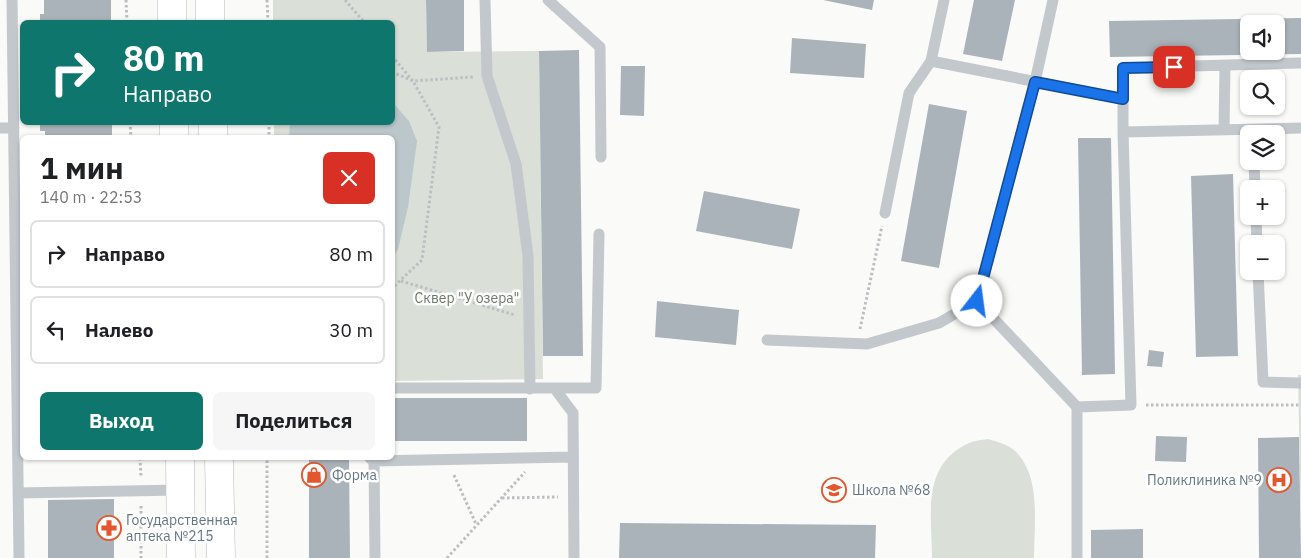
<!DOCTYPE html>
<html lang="ru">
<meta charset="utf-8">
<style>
body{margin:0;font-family:"IBM Plex Sans",sans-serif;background:#f6f6f6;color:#202124;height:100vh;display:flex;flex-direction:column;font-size:19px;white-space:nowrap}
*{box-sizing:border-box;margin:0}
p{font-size:16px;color:#757577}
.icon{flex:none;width:28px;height:28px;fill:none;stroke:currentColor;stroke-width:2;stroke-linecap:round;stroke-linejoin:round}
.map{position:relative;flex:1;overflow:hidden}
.sheet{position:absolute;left:20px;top:135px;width:375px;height:325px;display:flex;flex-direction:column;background:#fff;border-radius:8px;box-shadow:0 1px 4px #0004}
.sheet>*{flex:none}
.guide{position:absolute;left:20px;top:20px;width:375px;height:105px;border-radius:8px;box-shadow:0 1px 4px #0004;background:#0f766e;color:#fff;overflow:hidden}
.buttons{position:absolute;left:1240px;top:15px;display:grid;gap:10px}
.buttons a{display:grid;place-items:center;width:45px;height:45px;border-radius:8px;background:#fff;box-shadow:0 1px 4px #0004;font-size:25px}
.pin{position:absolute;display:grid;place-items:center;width:42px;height:42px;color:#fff;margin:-21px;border-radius:10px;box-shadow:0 2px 8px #0006}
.me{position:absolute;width:55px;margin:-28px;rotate:15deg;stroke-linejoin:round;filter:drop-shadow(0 0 4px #0008)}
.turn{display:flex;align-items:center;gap:18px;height:105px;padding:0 20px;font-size:22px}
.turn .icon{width:65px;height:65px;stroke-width:2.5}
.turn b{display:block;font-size:35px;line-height:42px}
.round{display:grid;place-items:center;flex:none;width:52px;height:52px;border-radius:8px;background:#f6f6f6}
.summary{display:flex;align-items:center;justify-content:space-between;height:85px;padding:0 20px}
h1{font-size:30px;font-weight:700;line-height:38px}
.action{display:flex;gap:10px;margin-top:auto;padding:10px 20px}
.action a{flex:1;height:58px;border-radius:8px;background:#0f766e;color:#fff;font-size:20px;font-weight:700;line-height:58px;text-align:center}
.action a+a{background:#f6f6f6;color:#202124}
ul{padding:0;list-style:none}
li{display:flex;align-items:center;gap:15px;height:68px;margin:0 10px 8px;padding:0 10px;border:2px solid #e0e0e0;border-radius:8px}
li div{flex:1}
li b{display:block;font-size:19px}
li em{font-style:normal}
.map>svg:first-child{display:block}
</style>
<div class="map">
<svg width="1301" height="558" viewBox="0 0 1301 558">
<rect width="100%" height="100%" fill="#fafaf8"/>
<path fill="#dadfd7" d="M273 0H426L427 52 539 51 543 379 393 381 392 138 274 137V123L392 122V22H273Z
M1298 375H1301V523Z
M988 439C998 442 1011 445 1018 454 1041 480 1034 525 1034 558H932C932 516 921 468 965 445 972 441 981 440 988 439Z"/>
<path fill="#bbc7cb" d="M393 103 409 121 417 141 408 207 398 249 393 257 392 138 289 137 290 123 392 122Z"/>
<path fill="#aab3b9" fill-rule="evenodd" d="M44 0H111V22H40V14H44Z
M426 0H464V51L427 52Z
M823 0H874L872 10Z
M974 0H1015L1002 61 963 54Z
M1301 18V54L1110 57 1109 21ZM1249 24H1276V51H1249Z
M792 38 866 44 864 78 790 73Z
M579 50 583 356H543L539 51Z
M621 66H645L644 116 620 115Z
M929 104 967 111 939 268 901 261Z
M40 122H112V138H45V131H40Z
M1078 138H1111L1115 374 1082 375Z
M1233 174 1238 356 1196 357 1191 176Z
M704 191 800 209 792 249 696 231Z
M657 301 739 310 736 345 655 337Z
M1149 350 1164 352 1162 367 1147 366Z
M392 398H527V441H392Z
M1156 436 1187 437 1186 462 1155 461Z
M1299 437 1301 558H1259L1258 438Z
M309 458H349L350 558H309Z
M114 499V558H48V500Z
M620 523 876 525 875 558H619Z
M1143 529V558H1091V530Z"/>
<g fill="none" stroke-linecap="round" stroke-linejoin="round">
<defs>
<path id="primary" d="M172 0V22
M210 0V22
M174 122V138
M213 122V138
M180 458 181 558
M219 458 221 558"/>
</defs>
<use href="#primary" stroke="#b5babe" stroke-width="29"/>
<path stroke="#bbbfc2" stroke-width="3" stroke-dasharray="2.5 2.5" stroke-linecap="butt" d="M126 0 127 22
M267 0 268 22
M345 0 364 22
M392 56 413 81 473 77
M392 72 413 81 439 127 422 260 392 288
M130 122 131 138
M269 122V138
M401 281 515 315
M860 329 882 226
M1146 405H1301
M140 458 141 477
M454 475 476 524
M502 498 558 497
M141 506V558
M267 558V458
M447 558 525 472"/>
<path stroke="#c3c8cc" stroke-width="11" d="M12 0 19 558
M485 0 487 76 516 164 528 256 530 389
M548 0 600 47 601 157
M931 61 1123 99
M0 128H14
M1224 130 1225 66
M1123 132 1301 128
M1254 161 1255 189
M885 213 909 93 931 61 944 0
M1256 216 1257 244
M1258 271 1263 382 1301 383
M977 301 1077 407V558
M767 340 867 344 939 323 977 301 1035 82 1053 0
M392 388H596L599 234
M555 389 573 413 574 558
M1077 407 1131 405 1123 132V68L1301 63
M370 458 374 461 375 558
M374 461 573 457
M18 493 180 490"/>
<use href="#primary" stroke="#fff" stroke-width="28"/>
</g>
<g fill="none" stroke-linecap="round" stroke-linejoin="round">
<defs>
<path id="route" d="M977 301 1035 82 1123 99V68L1174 67"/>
</defs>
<use href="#route" stroke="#114b97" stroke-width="12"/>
<use href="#route" stroke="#1a73e8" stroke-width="9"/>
</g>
<defs>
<symbol id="shop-ring" viewBox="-11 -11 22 22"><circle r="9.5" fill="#fff" stroke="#e4572e" stroke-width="1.5"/><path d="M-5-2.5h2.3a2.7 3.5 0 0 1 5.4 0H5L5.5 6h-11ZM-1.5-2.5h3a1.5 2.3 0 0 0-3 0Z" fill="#e4572e"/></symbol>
<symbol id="hospital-ring" viewBox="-11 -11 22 22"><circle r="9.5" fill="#fff" stroke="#e4572e" stroke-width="1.5"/><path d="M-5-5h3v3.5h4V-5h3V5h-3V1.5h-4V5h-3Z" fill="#e4572e"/></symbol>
<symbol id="school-ring" viewBox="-11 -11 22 22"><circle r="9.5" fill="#fff" stroke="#e4572e" stroke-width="1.5"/><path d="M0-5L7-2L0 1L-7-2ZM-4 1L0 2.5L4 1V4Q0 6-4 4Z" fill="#e4572e"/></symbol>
<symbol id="pharmacy-ring" viewBox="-11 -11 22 22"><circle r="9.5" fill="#fff" stroke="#e4572e" stroke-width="1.5"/><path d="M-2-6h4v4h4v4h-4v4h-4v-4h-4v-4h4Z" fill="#e4572e"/></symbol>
</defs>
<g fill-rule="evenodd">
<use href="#shop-ring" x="300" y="461" width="28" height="28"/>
<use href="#hospital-ring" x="1265" y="466" width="28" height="28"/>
<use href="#school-ring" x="820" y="476" width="28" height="28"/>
<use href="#pharmacy-ring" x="95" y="514" width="28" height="28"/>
</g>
<g text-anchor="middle" stroke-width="5" stroke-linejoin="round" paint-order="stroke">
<g font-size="14" fill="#687a64" stroke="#fff">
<text x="467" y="303">Сквер "У озера"</text>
</g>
<g font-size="14" fill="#657683" stroke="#fff" text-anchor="start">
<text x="332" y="480">Форма</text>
<text x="1262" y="485" text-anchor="end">Поликлиника №9</text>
<text x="852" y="495">Школа №68</text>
<text x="126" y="525">Государственная<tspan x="126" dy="16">аптека №215</tspan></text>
</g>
</g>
</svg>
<div class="buttons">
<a><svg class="icon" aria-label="sound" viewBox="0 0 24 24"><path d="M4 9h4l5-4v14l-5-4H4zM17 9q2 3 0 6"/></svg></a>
<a><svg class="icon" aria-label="search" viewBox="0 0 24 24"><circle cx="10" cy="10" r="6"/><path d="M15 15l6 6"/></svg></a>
<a><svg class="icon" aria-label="layers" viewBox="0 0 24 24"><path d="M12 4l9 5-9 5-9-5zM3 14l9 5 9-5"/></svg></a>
<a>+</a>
<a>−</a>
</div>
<div class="pin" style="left:1174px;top:67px;background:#d93025"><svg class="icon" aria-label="arrive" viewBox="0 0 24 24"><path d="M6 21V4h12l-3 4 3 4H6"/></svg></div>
<svg class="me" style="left:977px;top:301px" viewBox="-20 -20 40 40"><circle r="19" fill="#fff"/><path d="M0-13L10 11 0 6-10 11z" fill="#1a73e8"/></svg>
<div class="guide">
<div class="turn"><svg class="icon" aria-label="right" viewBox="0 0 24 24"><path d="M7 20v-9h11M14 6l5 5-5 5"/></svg><div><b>80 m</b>Направо</div></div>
</div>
<section class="sheet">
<div class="summary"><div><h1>1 мин</h1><p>140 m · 22:53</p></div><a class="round" style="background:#d93025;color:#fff"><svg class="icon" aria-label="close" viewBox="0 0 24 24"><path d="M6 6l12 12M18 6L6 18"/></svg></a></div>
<ul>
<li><svg class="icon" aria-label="right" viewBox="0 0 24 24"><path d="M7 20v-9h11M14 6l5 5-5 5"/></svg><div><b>Направо</b></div><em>80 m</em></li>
<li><svg class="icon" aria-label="left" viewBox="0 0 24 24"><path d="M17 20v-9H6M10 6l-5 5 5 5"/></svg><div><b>Налево</b></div><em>30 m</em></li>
</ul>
<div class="action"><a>Выход</a><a>Поделиться</a></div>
</section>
</div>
